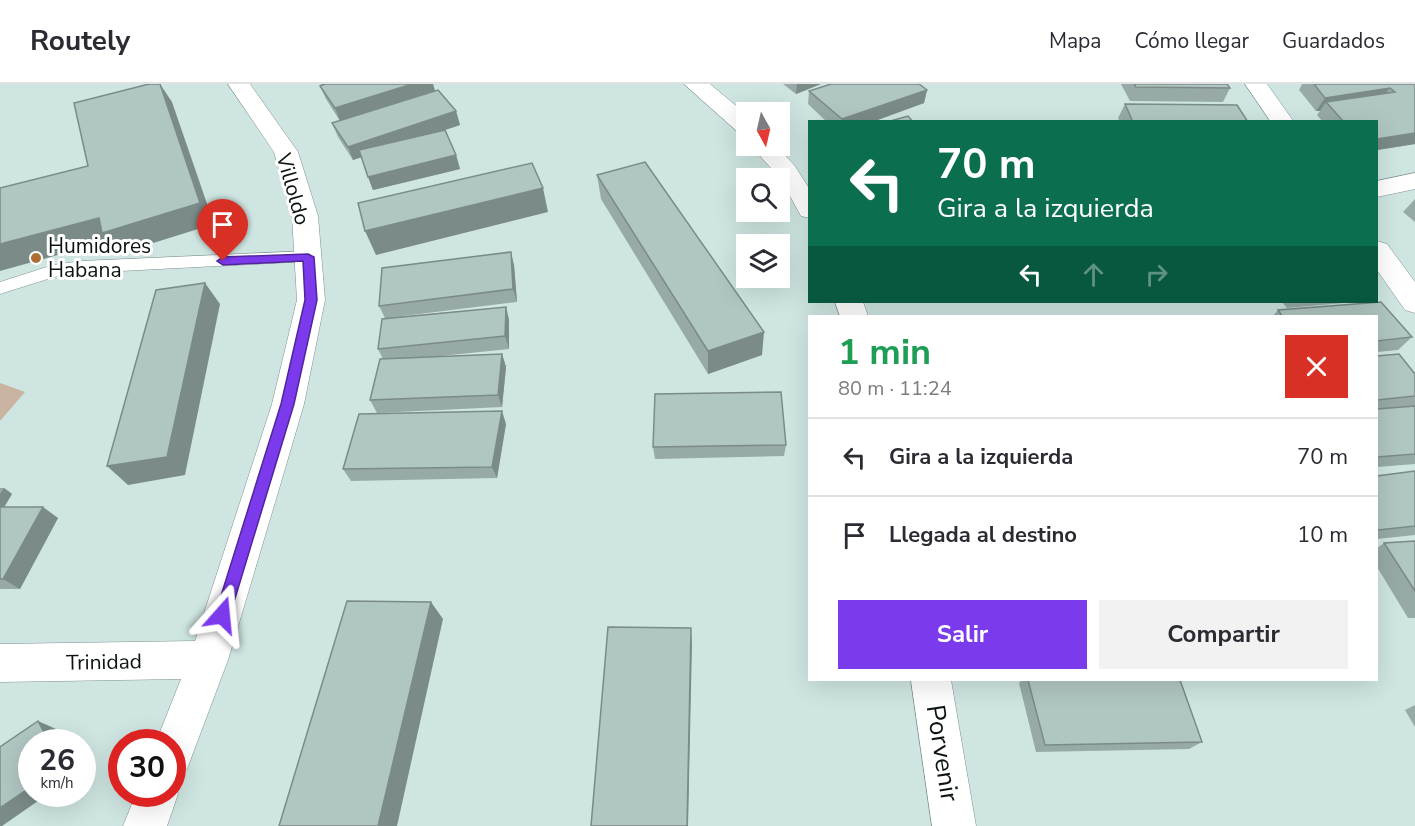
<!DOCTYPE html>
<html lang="es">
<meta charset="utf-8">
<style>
body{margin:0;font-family:"Nunito Sans",sans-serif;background:#f2f2f3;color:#2b2b33;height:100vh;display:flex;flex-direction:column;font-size:22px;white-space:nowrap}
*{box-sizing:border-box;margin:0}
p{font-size:20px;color:#7c7c81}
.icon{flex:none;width:33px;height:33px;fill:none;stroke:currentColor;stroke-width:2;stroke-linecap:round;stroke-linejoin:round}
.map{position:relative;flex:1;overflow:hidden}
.sheet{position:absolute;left:808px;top:231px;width:570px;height:366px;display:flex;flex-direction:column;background:#fff;border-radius:0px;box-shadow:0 6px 24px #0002}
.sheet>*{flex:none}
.guide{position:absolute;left:808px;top:36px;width:570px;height:183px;border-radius:0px;box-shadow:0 6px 24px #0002;background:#0b6e4f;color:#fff;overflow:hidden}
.needle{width:39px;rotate:172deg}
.buttons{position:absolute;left:736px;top:18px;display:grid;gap:12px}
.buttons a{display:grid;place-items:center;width:54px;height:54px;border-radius:0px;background:#fff;box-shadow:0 6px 24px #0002;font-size:30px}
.speed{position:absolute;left:18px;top:645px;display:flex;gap:12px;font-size:30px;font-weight:700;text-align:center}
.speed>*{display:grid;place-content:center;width:78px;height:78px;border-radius:50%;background:#fff;box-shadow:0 6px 24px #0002;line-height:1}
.speed small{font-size:15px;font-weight:400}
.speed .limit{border:9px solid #d22;background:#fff;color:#111}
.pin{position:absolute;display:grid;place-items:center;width:51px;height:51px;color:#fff;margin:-62px -26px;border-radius:50% 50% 50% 0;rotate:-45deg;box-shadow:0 0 6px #0007}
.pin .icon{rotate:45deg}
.me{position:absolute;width:66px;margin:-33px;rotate:18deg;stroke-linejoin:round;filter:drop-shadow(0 0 4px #0008)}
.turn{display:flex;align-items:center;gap:21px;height:126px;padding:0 30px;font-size:27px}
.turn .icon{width:78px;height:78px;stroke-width:2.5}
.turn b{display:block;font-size:42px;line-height:51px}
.lanes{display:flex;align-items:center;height:57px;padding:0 30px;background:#0003;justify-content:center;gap:30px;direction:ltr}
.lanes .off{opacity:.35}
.round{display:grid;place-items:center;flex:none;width:63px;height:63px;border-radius:0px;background:#f2f2f3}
.headline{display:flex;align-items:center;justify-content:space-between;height:102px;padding:0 30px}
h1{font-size:36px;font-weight:700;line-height:45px;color:#1e9e55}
.primary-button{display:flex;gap:12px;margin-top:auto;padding:12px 30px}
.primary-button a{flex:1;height:69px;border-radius:0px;background:#7c3aed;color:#fff;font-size:24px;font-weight:700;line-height:69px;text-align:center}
.primary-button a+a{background:#f2f2f3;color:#2b2b33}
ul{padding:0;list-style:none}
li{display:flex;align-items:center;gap:18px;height:78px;padding:0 30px;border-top:2px solid #e1e1e2}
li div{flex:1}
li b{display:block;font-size:22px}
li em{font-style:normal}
header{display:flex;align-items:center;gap:36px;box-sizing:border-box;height:84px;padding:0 30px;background:#fff;border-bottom:2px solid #e1e1e2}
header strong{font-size:28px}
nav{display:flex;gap:33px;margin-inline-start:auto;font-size:21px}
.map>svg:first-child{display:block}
</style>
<header>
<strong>Routely</strong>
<nav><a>Mapa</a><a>Cómo llegar</a><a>Guardados</a></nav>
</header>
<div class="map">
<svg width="1415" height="742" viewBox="0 0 1415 742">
<rect width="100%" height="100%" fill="#cee5e1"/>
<path fill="#cab4a1" d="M0 299 25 308 0 337Z"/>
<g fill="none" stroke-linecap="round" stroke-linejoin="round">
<defs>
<path id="lane" d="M308 167 317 173 314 177 82 189 54 193 0 210V198L53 181 82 177Z"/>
<path id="street" d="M228 0H250L298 68 318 132 325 216 304 320 282 395 228 576 187 685 172 691V658H156L181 595 0 598V560L195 557 272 320 297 216 292 132 274 68Z
M1245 0H1267L1294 38H1271Z
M1415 89V105L1377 113V97Z
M1377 157 1387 160 1415 198V229L1405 226 1377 186Z
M172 696 178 710 167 742H123L136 710H172Z"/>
<path id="primary" d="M684 0H710L747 31V51L739 49Z
M751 62H776L795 82 810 106V134L801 132 780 94Z
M835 218H863L868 232H840Z
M911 596H951L976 742H932Z"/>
</defs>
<use href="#lane" stroke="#7d928e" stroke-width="1"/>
<use href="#street" stroke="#7d928e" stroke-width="1"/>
<use href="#primary" stroke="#7d928e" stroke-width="1"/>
<use href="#lane" fill="#fff" fill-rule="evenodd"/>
<use href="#street" fill="#fff" fill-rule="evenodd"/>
<use href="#primary" fill="#fff" fill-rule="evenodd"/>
</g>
<path fill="#97aaa7" d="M320 0H433L435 7 456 27 460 41 445 46 456 71 460 85 373 106 361 73 353 76 338 53 332 39 340 37 326 15 320 2 321 1Z
M783 0H821L796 10Z
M1121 0H1227L1230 4 1223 18 1130 17Z
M1302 0H1415V60L1377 66V38H1323L1317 31 1320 27H1316L1299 6Z
M927 6 924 19 872 38H827L808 20 809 7Z
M1125 20 1248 38H1120L1118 34Z
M597 91 762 271 708 290 601 115Z
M1415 115V138L1403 128Z
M514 181 517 218 395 233 506 223 509 236V265L431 273 502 270 506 283 502 323 377 329 370 316 383 275 378 265 385 234 379 222Z
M1282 218H1354L1287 224Z
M1381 218 1412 253 1398 266 1377 268V232H1273L1278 226Z
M1377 272 1415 290V380L1377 383Z
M506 340 497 394 351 397 343 385Z
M786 361 784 372 655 375 653 363Z
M1415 387V451L1377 455V392Z
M0 404H4L12 410 4 423 58 434 20 505H0Z
M1415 457V534H1408L1377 483V464L1384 459Z
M1022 596H1180L1202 658 1189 665 1036 668 1019 599Z
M1415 621V643L1405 626Z"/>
<path fill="#7b8b88" d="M160 0 172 18 214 140 118 170 108 157 0 187V160L99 134Z
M412 0H433L435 7 340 37 335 24Z
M797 0H821L796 10Z
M1390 4 1380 17 1326 18 1320 27H1316L1325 14Z
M927 6 924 19 872 38H842V35Z
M456 27 460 41 353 76 348 63Z
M1415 49V60L1377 66V55Z
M456 71 460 85 373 106 368 93Z
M543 104 548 128 376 171 365 147Z
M511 168 514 181 517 218 513 205Z
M205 199 220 220 185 391 128 401 107 382Z
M506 223 509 236V265L505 252Z
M764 248 762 271 708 290V267Z
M502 270 506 283 502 323 498 311Z
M502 327 506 340 497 394 492 383Z
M4 404 12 410 0 430V410Z
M43 423 58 434 20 505 3 495Z
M431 518 443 535 397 742H378Z
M691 544 692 560 688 742H687Z
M38 637 56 645 63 658H49Z
M32 702V710H48L2 742H0V724Z"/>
<path fill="#b0c6c2" stroke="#7b8b88" stroke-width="1.5" d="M149 0H160L200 119 102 149 99 134 0 160V104L88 82 74 19Z
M325 0H412L335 24 320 2Z
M831 0H919L927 6 842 35 809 7Z
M1134 0H1227L1230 4 1136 3Z
M1314 0H1415V49L1377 55V38H1344L1326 18 1395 8 1390 4 1325 14Z
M438 6 456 27 348 63 332 39Z
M1125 20 1237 21 1248 38H1133Z
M908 32 913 38H887Z
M445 46 456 71 368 93 359 66Z
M645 78 764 248 708 267 597 91Z
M532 79 543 104 365 147 358 119Z
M511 168 513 205 379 222 382 184Z
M205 199 167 373 107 382 156 206Z
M1381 218 1412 253 1377 257V232H1282L1278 226Z
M506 223 505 252 378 265 382 235Z
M502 270 498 311 370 316 380 275Z
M1399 270 1415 290V312L1377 316V272Z
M781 308 786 361 653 363 655 310Z
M1415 322V370L1377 373V325Z
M502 327 492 383 343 385 359 330Z
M1415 387V442L1378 446 1377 444V392Z
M0 423H43L3 495H0Z
M1415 457V507L1384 459Z
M347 517 431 518 378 742H279Z
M608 543 691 544 687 742H591Z
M1028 596H1180L1202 658 1045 661Z
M38 637 49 658H32V702L0 724V663Z"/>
<path fill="#7c3aed" stroke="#51269a" stroke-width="1.5" d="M308 170 314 173 317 216 294 320 230 531 228 536 222 538 217 536 215 531 281 320 305 216 303 177 223 181 217 177 223 173Z"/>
<circle fill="#ac6e34" stroke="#fff" stroke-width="2" cx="36" cy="174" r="6"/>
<g text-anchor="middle" stroke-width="6" stroke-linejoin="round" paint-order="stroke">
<g font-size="21" fill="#0c1412" stroke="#fff">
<text transform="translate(293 105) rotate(74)" y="7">Villoldo</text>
<text transform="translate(104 578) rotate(-1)" y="7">Trinidad</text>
</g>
<g font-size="21" fill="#0c1412" stroke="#fff" text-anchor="start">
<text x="48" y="169">Humidores<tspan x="48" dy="24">Habana</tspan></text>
</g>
<g font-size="26" fill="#0c1412" stroke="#fff">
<text transform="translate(943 669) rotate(81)" y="9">Porvenir</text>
</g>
</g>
</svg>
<div class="buttons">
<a><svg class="needle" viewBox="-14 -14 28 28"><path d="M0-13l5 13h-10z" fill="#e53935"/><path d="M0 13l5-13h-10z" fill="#7c7c81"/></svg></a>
<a><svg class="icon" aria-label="search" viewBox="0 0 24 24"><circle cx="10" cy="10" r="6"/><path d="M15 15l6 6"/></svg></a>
<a><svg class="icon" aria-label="layers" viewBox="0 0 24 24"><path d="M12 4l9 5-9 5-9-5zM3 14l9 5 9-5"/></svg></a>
</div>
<div class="speed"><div>26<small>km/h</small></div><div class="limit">30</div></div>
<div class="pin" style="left:223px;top:177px;background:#d93025"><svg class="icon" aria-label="arrive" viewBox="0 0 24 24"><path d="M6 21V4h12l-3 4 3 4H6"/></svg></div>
<svg class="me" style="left:222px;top:531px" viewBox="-20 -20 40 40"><path d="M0-17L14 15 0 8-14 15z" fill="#7c3aed" stroke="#fff" stroke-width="4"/></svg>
<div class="guide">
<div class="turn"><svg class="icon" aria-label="left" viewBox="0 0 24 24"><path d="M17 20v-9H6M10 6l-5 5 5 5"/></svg><div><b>70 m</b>Gira a la izquierda</div></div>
<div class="lanes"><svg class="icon" aria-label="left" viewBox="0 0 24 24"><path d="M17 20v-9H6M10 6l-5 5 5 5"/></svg><svg class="icon off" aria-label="ahead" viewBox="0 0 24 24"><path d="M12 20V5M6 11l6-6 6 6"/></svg><svg class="icon off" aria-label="right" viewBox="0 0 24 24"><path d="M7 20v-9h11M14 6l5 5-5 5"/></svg></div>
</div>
<section class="sheet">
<div class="headline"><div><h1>1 min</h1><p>80 m · 11:24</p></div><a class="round" style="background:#d93025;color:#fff"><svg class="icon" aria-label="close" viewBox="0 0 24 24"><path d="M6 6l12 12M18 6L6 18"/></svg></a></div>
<ul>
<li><svg class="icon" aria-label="left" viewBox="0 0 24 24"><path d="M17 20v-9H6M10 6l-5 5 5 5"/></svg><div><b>Gira a la izquierda</b></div><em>70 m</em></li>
<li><svg class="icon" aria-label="arrive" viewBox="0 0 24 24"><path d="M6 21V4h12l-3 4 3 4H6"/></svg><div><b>Llegada al destino</b></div><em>10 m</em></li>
</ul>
<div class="primary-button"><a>Salir</a><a>Compartir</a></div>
</section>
</div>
